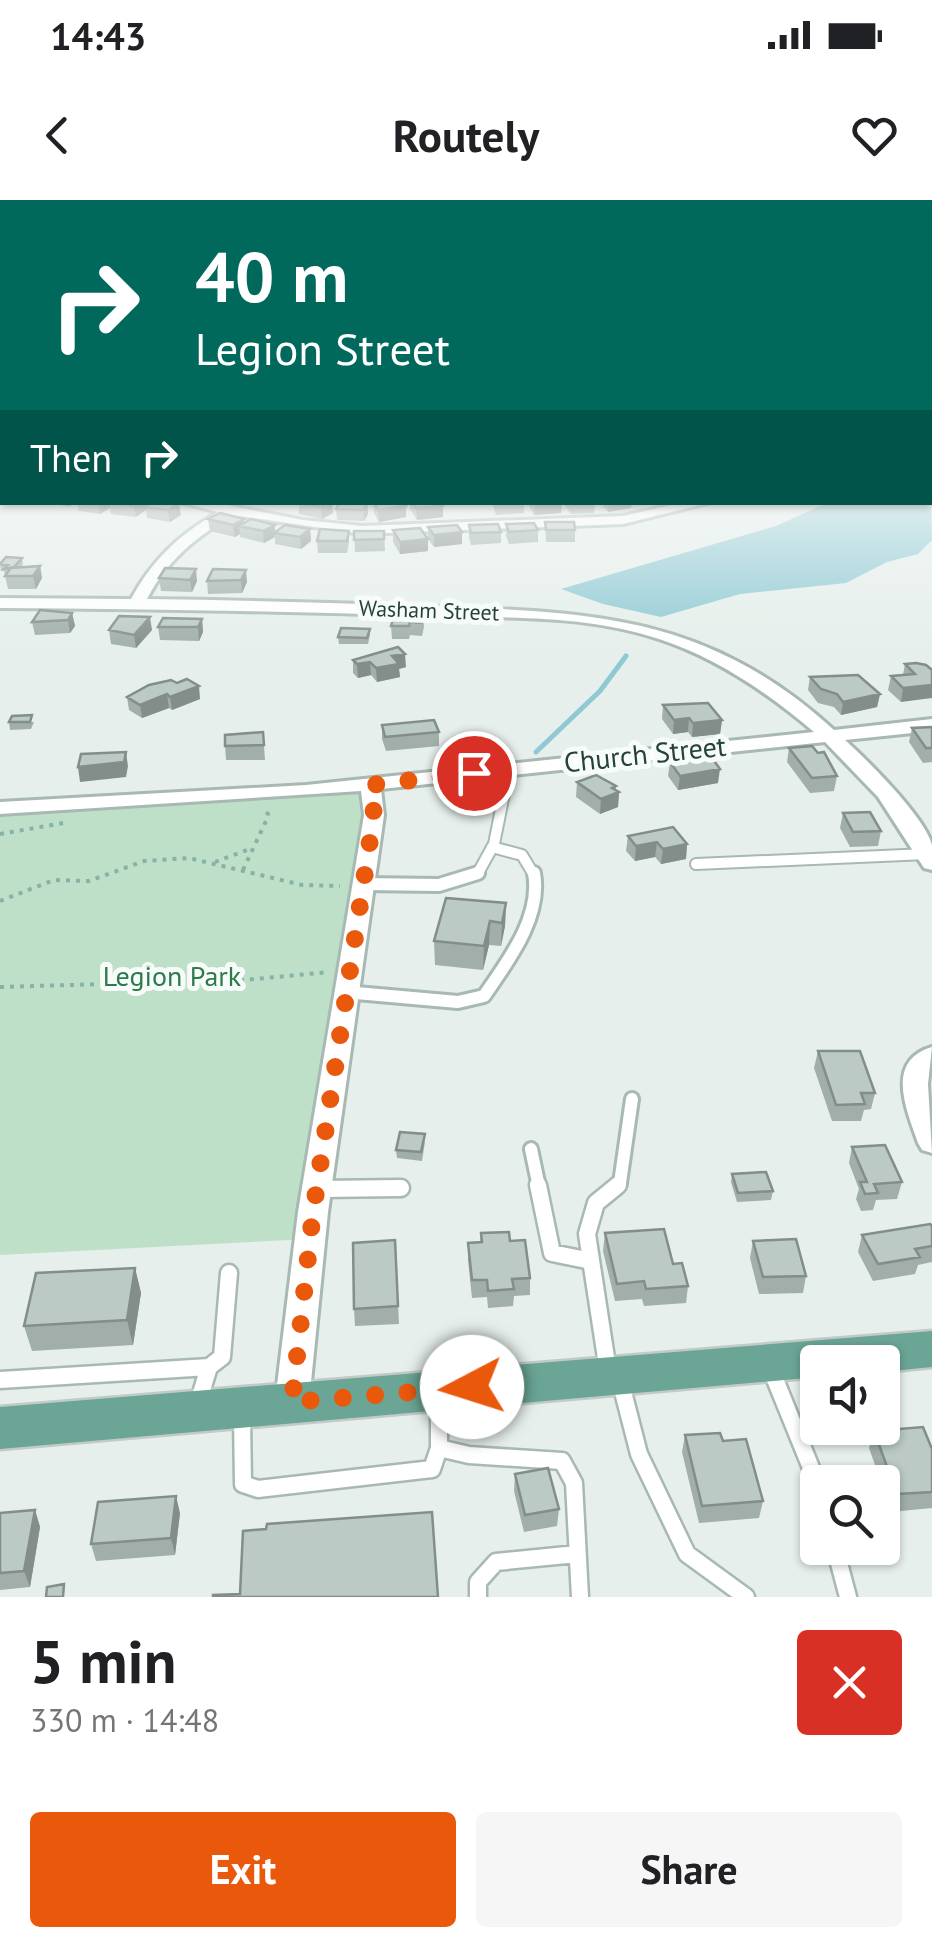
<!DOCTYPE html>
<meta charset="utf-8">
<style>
body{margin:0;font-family:"PT Sans",sans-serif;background:#f6f6f6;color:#202124;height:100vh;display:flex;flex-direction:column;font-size:38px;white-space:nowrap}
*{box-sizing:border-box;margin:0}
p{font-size:32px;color:#757577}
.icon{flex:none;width:55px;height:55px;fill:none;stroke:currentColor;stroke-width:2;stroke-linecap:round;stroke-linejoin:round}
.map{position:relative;height:1397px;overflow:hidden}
.sheet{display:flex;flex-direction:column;background:#fff;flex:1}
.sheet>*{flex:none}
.hud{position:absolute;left:0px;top:0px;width:932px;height:305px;box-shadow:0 2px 8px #0004;background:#00695c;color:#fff;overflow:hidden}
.fabs{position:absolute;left:800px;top:1145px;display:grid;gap:20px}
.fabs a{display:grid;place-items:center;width:100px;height:100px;border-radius:10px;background:#fff;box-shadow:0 2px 8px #0004;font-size:50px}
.pin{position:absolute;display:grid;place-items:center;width:85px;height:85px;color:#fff;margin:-42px;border:5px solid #fff;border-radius:50%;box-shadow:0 2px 10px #0007}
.me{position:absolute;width:110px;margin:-55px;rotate:265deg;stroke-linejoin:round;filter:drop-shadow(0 0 8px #0008)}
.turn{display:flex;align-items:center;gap:35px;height:210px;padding:0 30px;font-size:45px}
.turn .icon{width:130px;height:130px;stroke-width:2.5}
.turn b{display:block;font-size:70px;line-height:85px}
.then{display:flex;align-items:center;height:95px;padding:0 30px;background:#0003;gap:20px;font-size:38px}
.round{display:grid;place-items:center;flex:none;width:105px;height:105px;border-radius:10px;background:#f6f6f6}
.headline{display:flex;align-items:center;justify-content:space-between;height:170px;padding:0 30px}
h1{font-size:60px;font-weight:700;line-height:75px}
.primary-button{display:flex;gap:20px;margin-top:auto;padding:20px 30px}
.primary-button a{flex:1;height:115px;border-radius:10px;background:#ea580c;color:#fff;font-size:40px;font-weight:700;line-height:115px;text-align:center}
.primary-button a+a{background:#f6f6f6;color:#202124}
.status{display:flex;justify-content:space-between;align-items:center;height:70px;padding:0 50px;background:#fff;direction:ltr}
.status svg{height:28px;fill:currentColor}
header{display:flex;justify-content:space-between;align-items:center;height:130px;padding:0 30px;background:#fff;font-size:45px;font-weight:700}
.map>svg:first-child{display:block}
</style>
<div class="status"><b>14:43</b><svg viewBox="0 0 49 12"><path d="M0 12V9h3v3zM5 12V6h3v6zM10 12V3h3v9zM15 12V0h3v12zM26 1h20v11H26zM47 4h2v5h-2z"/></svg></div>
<header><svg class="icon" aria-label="back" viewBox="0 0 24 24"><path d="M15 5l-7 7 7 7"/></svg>Routely<svg class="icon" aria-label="heart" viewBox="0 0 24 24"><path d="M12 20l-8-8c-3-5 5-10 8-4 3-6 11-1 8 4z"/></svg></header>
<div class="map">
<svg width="932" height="1397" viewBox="0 0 932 1397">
<rect width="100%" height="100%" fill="#e6efeb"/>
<path fill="#bfe0c8" d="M370 586 309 1039 0 1055V609Z"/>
<path fill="#8ec9d4" d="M930 257 932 340 918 354 887 362 846 383 740 394 661 417 603 404 561 389 776 326 827 303 930 302Z"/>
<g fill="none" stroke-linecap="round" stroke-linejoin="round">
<path stroke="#8ec9d4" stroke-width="5" d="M536 552 600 491 626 456"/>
<defs>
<path id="service-far2" d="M492 647 522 655 534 675
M696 664 927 654
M471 675 478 673 494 644 509 569"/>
<path id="service-far1" d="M363 684 439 685 478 673
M345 792 458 802 484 796C508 761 542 717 534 673
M531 949 539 987
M615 987 620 983 632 899"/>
<path id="service" d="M538 985 552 1053 591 1061
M320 989 401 988
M770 1167 818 1285
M608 1171 587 1034 596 1003 618 985
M0 1180 209 1167 222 1157 229 1073
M621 1184 639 1254 687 1354 746 1397
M198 1203 209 1167
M242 1217 243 1284 258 1289 432 1269 439 1248V1197
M439 1248 469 1255 562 1261 574 1283 580 1397
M835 1348 848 1397
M478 1397V1382L496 1362 577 1354"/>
<path id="minor" d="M0 259H2V267H0Z
M180 302H211L303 320 362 326 623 316 685 302H712L623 324 362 334 233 315C195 338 168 359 147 399 238 400 330 403 422 406 585 412 705 412 834 530L932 519V531L845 540C867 560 925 617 932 645 932 652 932 662 932 670L924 668 878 597 825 542 381 589 384 615 328 1012 309 1202 304 1213 292 1217 280 1213 275 1202 298 1012 364 615 361 591 0 614V602L306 585 814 532C768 493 717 458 659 439 584 414 503 418 425 416 284 411 142 409 0 408V398L131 399C153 359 179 335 218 312Z
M932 847 928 884 932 953 922 950 918 943C907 911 884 861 932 847Z"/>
<path id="primary" d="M932 1131V1167L882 1172V1162H818V1177L0 1249V1207Z"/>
</defs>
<use href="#service-far2" stroke="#a8b8b2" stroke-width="14"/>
<use href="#service-far1" stroke="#a8b8b2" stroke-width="18"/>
<use href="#service" stroke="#a8b8b2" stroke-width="21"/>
<use href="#minor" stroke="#a8b8b2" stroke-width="6"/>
<use href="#primary" stroke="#c2cac8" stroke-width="5"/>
<path stroke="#86b3a5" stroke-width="4" stroke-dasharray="4 6" stroke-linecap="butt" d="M0 634 69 622
M215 662 247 650
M243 670 266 621 268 614 262 609
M0 701 54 680 89 681 144 661 189 658 302 685 340 686
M0 787 244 780 329 772"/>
<use href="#service-far2" stroke="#fff" stroke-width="10"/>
<use href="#service-far1" stroke="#fff" stroke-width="12"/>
<use href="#service" stroke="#fff" stroke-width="16"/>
<use href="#minor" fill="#fff" fill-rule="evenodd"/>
<use href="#primary" fill="#6aa596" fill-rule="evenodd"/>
</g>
<path fill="#a1aea9" d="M48 302H146V306L152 302 181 315 170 322 147 318 146 310 136 317 111 314 110 308 100 314 79 311 77 303 68 307Z
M332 302 333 313 322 319 299 314V303Z
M373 302 406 306V317L379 322 374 313Z
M410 302H441L443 306V317L417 320 410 309Z
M492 302H524V313L496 315Z
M529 302H562L561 313 534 315 529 306Z
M565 302H595L594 313 571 314 565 306Z
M600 302H632L631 308 608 312Z
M367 303 368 314 364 321 337 320 336 309Z
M208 319H244L245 323 276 332 310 329 311 341 301 349 275 344V337L264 343 240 337V334L235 337 210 331Z
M545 322 575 330V342H546Z
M506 324 538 330V342L509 344 506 336Z
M469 325 501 332V343L471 345 469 337Z
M428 327 462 344 434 347 428 339Z
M393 330 428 339V351L400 354 393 342Z
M349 331V343L347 353H318L317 341Z
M354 331H384L385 351 355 352Z
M22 358 23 364 21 367 40 366 42 378 36 389H8L4 371H1L0 364Z
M165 368 197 381 192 392 161 391 159 378Z
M213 369 247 382 242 393 208 394 207 381Z
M72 413 75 426 70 433 35 435 32 422Z
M423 414 424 427 422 436 410 435 409 439H392L391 426 401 419Z
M202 419 203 432 199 441 160 440 158 427Z
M370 429V435L368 444H339L338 437Z
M109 430H152L136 448 111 444Z
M353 460 406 467 399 469 400 477 377 482 371 475 358 478 353 473Z
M905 464 926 465 901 502 888 490 891 476 903 475Z
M810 477 880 494 877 507 841 515 834 507 818 503 808 490Z
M149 485 200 499 172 510 169 508 142 518 129 510 127 497Z
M663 505 722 520 720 534 692 537 688 532 673 534 662 519Z
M9 522H34L31 529 10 530Z
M382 525 439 532V546L386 551 382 539Z
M932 527V562L923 563 909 542 912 528Z
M263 532 265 560H226L225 546Z
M789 548 837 576 834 591 810 593 787 562Z
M670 562 718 583 678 590 668 576Z
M577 582 616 590 619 592 618 607 600 614 576 597Z
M843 613 881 631 878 646 850 647 840 628Z
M628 636 687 644 686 659 661 664 655 657 635 661 626 651Z
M506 703 505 726 501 746 489 745 483 770 435 765 434 741Z
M818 851 875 893 871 909 864 910 861 921H832L814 868Z
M425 942 422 961 397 958 396 950Z
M852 947 902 982 897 999 876 1000 873 1010 861 1011 856 999 859 989 849 963Z
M732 974 773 991 771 1000 737 1002 731 982Z
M932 1026V1062L918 1065 915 1074 873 1081 858 1052 862 1035Z
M481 1033 510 1041 530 1078V1095L514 1096 513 1106 488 1108 487 1097 472 1098 468 1060V1043L480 1042Z
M605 1033 673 1064 688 1086 686 1103 644 1106 642 1099 615 1101 603 1051Z
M395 1040 399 1124 355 1126 354 1109Z
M753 1041 806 1076 803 1093 759 1094 750 1058Z
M135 1068 141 1093 133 1145 32 1151 24 1126Z
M874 1231 932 1249V1308L891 1312 882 1287V1282H881L869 1248Z
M685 1235 723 1241 763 1301 759 1318 699 1323 682 1252Z
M515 1274 559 1309 557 1326 524 1332 514 1291Z
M35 1310 40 1327 30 1387 0 1390V1313Z
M180 1313 175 1355 96 1361 91 1344Z"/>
<path fill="#838d89" d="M98 302H110V308L100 314Z
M138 302H146V310L136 317 134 306Z
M330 302H332L333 313 322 319 321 307Z
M562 302 561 313 534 315 535 303Z
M609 302H632L631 308 608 312Z
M179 303 181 315 170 322 168 310Z
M367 303 368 314 364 321V310Z
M406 306V317L379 322 378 310Z
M443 306V317L417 320 416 308Z
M244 319 245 327 239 326 240 334 235 337 233 325Z
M275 325V337L264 343 263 331Z
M310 329 311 341 301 349 300 337Z
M462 332V344L434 347V335Z
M428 339V351L400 354V342Z
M40 366 42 378 36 389 33 376Z
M196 369 197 381 192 392 190 380Z
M246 370 247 382 242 393 241 380Z
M72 413 75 426 70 433 68 420Z
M150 417 152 430 136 448 134 435Z
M202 419 203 432 199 441 198 427Z
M405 454 406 467 399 469 400 477 377 482 376 468 392 456Z
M370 462 371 475 358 478 357 464Z
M932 480V498L901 502 903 488Z
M199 486 200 499 172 510 170 497Z
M167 494 169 508 142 518 140 505Z
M880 494 877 507 841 515 843 502Z
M689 518 688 532 673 534 674 520Z
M722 520 720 534 692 537 693 523Z
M126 552 128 566 126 577 80 582 78 567Z
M720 569 718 583 678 590 680 576Z
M616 586 615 594 619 592 618 607 600 614 601 599 612 588Z
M657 642 655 657 635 661 636 646Z
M687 644 686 659 661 664 663 649Z
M506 703 505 726 501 746 502 723Z
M490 721 489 745 483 770 484 746Z
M135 1068 141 1093 133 1145 127 1120Z
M176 1296 180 1313 175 1355 171 1338Z
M35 1310 40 1327 30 1387 24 1371Z"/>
<path fill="#bbcac4" stroke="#838d89" stroke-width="2.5" d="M110 302H138L134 306Z
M152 302H176L179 303 168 310 145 307Z
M330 302 321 307 299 303V302Z
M340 302H365L367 303 364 310 336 309Z
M374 302H404L406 306 378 310Z
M413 302H441L443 306 416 308Z
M220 313 244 319 233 325 208 319Z
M251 319 275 325 263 331 239 326Z
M545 322H574L575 330H546Z
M534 323 538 330 509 332 506 324Z
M498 324 501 332 471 333 469 325Z
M285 325 310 329 300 337 274 333Z
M457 325 462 332 434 335 428 327Z
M420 328 428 339 400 342 393 330Z
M320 329 349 331 347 341H317Z
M354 331H384V339L354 340Z
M6 357 22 358 14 367 4 369 8 365 0 364Z
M40 366 33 376H5L11 368Z
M165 368 196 369 190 380 159 378Z
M213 369 246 370 241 380 207 381Z
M40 410 72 413 68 420 32 422Z
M403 413 423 414 421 423 410 422 409 426H391L393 419H401Z
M119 416 150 417 134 435 109 430Z
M163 418 202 419 198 427H158Z
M341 428 370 429 367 438 338 437Z
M398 447 405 454 392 456 399 464 376 468 370 462 357 464 353 460Z
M916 463 926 465 932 470V485L903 488 891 476 915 474 905 464Z
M858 475 880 494 843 502 837 494 821 489 810 477Z
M187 479 199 486 170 497 167 494 140 505 127 497 149 485 171 480 177 483Z
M708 503 722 520 693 523 689 518 674 520 663 505Z
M32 515 30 522H9L12 516Z
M434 520 439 532 385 537 382 525Z
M932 527V548H926L912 528Z
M263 532 264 545 225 546V535Z
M812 546 818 553 824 552 837 576 812 578 789 548Z
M126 552 124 562 78 567 81 554Z
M712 558 720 569 680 576 670 562Z
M596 575 616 586 612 588 619 592 601 599 577 582Z
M870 612 881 631 853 632 843 613Z
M673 627 687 644 663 649 657 642 636 646 628 636Z
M446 698 506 703 502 723 490 721 484 746 434 741Z
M818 851H860L875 893H861L865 904 836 905Z
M400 932 425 934 421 952 396 950Z
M885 945 902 982 874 984 878 993 865 994 860 982H867L852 947Z
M766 972 773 991 738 993 732 974Z
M930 1024 932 1026V1046L915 1049 920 1057 878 1064 862 1035Z
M664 1029 673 1064 682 1063 688 1086 646 1089 644 1081 617 1084 605 1033Z
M509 1032 510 1041 525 1040 530 1078 512 1079 514 1089 488 1091 487 1080H472L468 1043 482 1042 481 1033Z
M796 1039 806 1076 763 1077 753 1041Z
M395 1040 398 1106 354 1109 353 1043Z
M135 1068 127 1120 24 1126 36 1073Z
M923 1227 932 1249V1292L897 1294 874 1231Z
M720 1233 723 1241 746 1239 763 1301 702 1306 685 1235Z
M548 1268 559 1309 525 1315 515 1274Z
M176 1296 171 1338 91 1344 98 1302Z
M35 1310 24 1371 0 1373V1313Z
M432 1312 438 1397H213V1395L240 1394 243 1331 266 1329 267 1324Z
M64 1384 63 1397H46L47 1387Z"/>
<linearGradient id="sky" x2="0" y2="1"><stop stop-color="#84bce0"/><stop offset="0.57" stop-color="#f4f8f6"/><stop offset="1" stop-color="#f4f8f6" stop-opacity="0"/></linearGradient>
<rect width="932" height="453" fill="url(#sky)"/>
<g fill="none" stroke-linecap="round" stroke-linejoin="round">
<path stroke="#ea580c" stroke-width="18" stroke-dasharray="0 32.4" d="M472 1187 292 1202 313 1012 374 614 370 585 474 573"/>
</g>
<g text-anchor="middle" stroke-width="10" stroke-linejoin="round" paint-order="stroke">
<g font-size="22" fill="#24423a" stroke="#f7fbf9">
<text transform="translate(429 410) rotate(2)" y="8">Washam Street</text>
</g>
<g font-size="28" fill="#24423a" stroke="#f7fbf9">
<text transform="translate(645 554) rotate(-6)" y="10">Church Street</text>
</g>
<g font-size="28" fill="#2d7a4b" stroke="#f7fbf9">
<text x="172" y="786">Legion Park</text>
</g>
</g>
</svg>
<div class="fabs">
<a><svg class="icon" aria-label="sound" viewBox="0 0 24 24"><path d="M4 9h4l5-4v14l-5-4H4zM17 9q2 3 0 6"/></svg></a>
<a><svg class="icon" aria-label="search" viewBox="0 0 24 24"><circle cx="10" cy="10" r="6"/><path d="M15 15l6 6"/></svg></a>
</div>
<div class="pin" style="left:474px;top:573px;background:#d93025"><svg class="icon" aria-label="arrive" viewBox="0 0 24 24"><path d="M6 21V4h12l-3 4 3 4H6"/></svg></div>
<svg class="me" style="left:472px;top:1187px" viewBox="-20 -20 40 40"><circle r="19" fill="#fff"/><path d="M0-13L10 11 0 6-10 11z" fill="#ea580c"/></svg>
<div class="hud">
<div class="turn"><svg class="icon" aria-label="right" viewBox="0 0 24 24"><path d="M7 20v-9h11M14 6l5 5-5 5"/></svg><div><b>40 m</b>Legion Street</div></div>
<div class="then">Then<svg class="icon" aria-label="right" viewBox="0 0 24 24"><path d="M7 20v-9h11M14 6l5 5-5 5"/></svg></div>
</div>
</div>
<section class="sheet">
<div class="headline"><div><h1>5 min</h1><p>330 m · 14:48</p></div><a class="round" style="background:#d93025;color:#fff"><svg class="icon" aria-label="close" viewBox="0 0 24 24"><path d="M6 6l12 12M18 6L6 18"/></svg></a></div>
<div class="primary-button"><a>Exit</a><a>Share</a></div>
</section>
